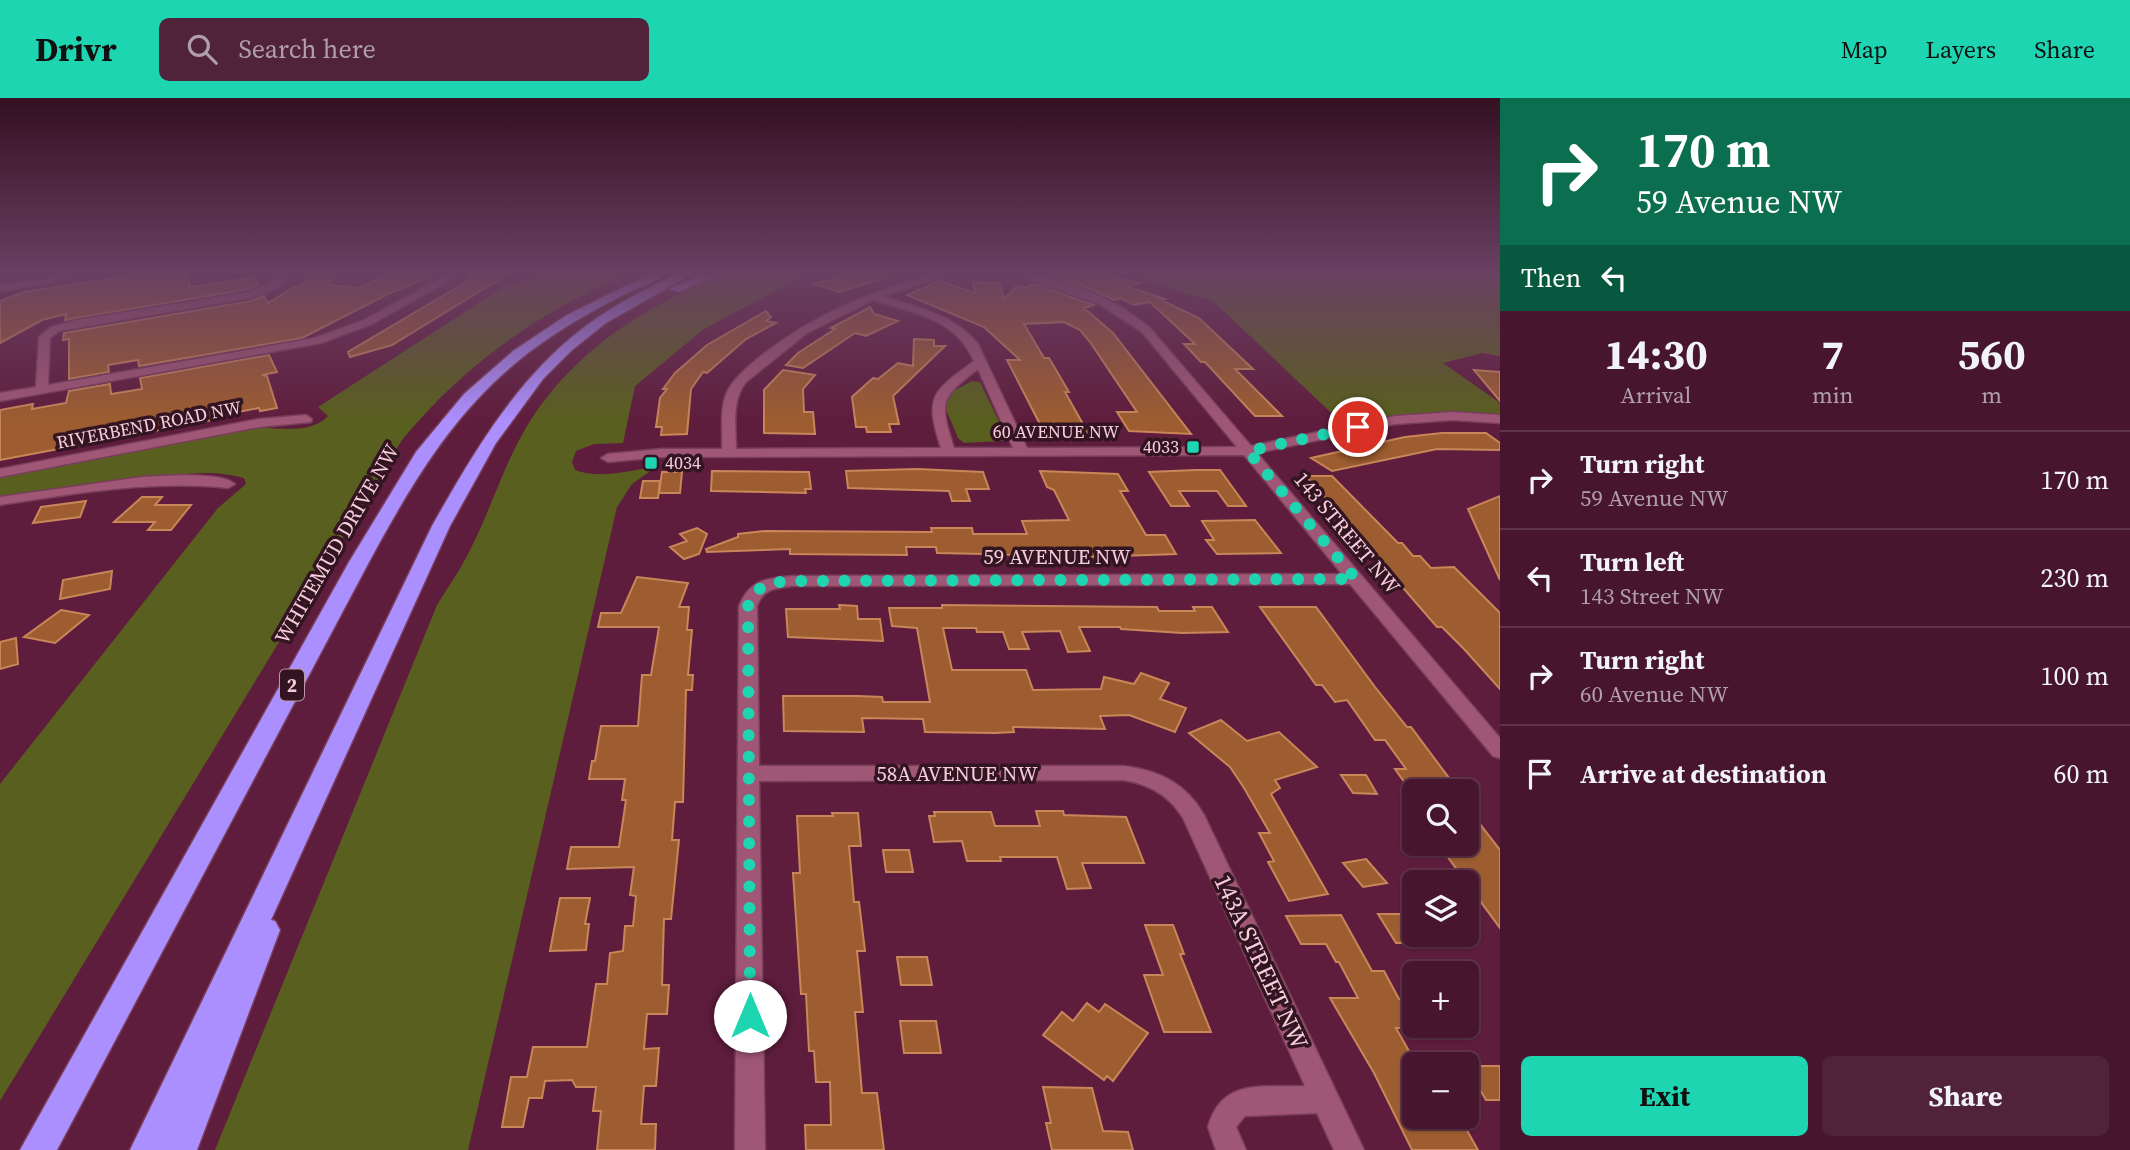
<!DOCTYPE html>
<meta charset="utf-8">
<style>
body{margin:0;font-family:"Source Serif 4",serif;background:#51233a;color:#f1f3f6;height:100vh;display:flex;flex-direction:column;font-size:26px;white-space:nowrap}
*{box-sizing:border-box;margin:0}
p{font-size:23px;color:#b09faa}
.icon{flex:none;width:38px;height:38px;fill:none;stroke:currentColor;stroke-width:2;stroke-linecap:round;stroke-linejoin:round}
.map{position:relative;flex:1;overflow:hidden}
.drawer{display:flex;flex-direction:column;background:#47162e;width:630px}
.drawer>*{flex:none}
.guide{background:#0b6e4f;color:#fff;overflow:hidden}
.buttons{position:absolute;left:1402px;top:681px;display:grid;gap:14px}
.buttons a{display:grid;place-items:center;width:77px;height:77px;border-radius:10px;background:#47162e;box-shadow:0 2px 5px #0004,0 0 0 2px #5f354a;font-size:35px}
.pin{position:absolute;display:grid;place-items:center;width:60px;height:60px;color:#fff;margin:-30px;border:4px solid #fff;border-radius:50%;box-shadow:0 2px 7px #0007}
.me{position:absolute;width:77px;margin:-38px;rotate:0deg;stroke-linejoin:round;filter:drop-shadow(0 0 5px #0008)}
.turn{display:flex;align-items:center;gap:24px;height:147px;padding:0 21px;font-size:32px}
.turn .icon{width:91px;height:91px;stroke-width:2.5}
.turn b{display:block;font-size:49px;line-height:60px}
.then{display:flex;align-items:center;height:66px;padding:0 21px;background:#0003;gap:14px;font-size:26px}
.eta{display:flex;justify-content:space-evenly;align-items:center;height:119px;text-align:center}
.eta b{font-size:42px;font-weight:700;line-height:49px}
.cta{display:flex;gap:14px;margin-top:auto;padding:14px 21px}
.cta a{flex:1;height:80px;border-radius:10px;background:#1ed5b1;color:#111;font-size:28px;font-weight:700;line-height:80px;text-align:center}
.cta a+a{background:#51233a;color:#f1f3f6}
ul{padding:0;list-style:none}
li{display:flex;align-items:center;gap:21px;height:98px;padding:0 21px;border-top:2px solid #5f354a}
li div{flex:1}
li b{display:block;font-size:26px}
li em{font-style:normal}
header{display:flex;align-items:center;gap:42px;box-sizing:border-box;height:98px;padding:0 35px;background:#1ed5b1;color:#111}
header strong{font-size:33px}
nav{display:flex;gap:38px;margin-inline-start:auto;font-size:24px}
.search{width:490px;height:63px;background:#51233a;display:flex;align-items:center;gap:18px;box-sizing:border-box;padding:0 24px;border-radius:10px;color:#b09faa;font-size:26px}
main{display:flex;flex:1;min-height:0}
.map>svg:first-child{display:block}
</style>
<header>
<strong>Drivr</strong>
<div class="search"><svg class="icon" aria-label="search" viewBox="0 0 24 24"><circle cx="10" cy="10" r="6"/><path d="M15 15l6 6"/></svg>Search here</div>
<nav><a>Map</a><a>Layers</a><a>Share</a></nav>
</header>
<main>
<div class="map">
<svg width="1500" height="1052" viewBox="0 0 1500 1052">
<rect width="100%" height="100%" fill="#5f1d3d"/>
<path fill="#595f1e" d="M538 176H629C539 213 463 268 402 342L0 1003V686L218 410 246 386 244 380C214 371 182 376 152 379 101 384 50 391 0 399V379L246 331C273 327 308 339 328 318L318 309 505 188Z
M725 176H806L704 231 635 288 623 345 594 346 576 353 572 364 575 372C601 382 629 372 656 369L632 386 617 409 468 1052H215L437 507C448 489 461 471 470 452 488 417 500 379 518 344 562 260 639 210 725 176Z
M1124 176H1500V258L1482 255 1443 265 1500 305V318L1439 316 1343 326 1213 203Z
M972 283 980 284 1007 340 1002 343 964 345 958 340 945 309 950 295Z"/>
<path fill="#9d5d30" stroke="#c98659" stroke-width="2" d="M142 176H187L190 189 255 179 259 187 244 192 65 222 66 216 42 222 0 245V203L24 194Z
M310 176H337L329 187 359 190 391 176H437L390 195 302 240 139 268 138 262 108 267 109 274 69 281V241L63 242 64 235 251 203 264 198 268 205 294 189H300Z
M469 176H508L392 247 350 259 348 254 471 181Z
M851 176H887L888 179 839 194 815 186Z
M1056 176H1100L1139 185 1128 189 1165 201 1161 202 1199 220 1253 271H1235L1282 318H1255L1205 264H1201L1184 246H1195L1150 204 1134 207 1121 200 1114 202 1086 189 1051 178Z
M939 183 975 195 973 184 1000 185 1004 201 1017 188 1027 189 1033 186 1094 207 1084 210 1113 235 1191 336 1129 333 1117 314H1137L1090 244 1080 232 1064 224 1024 226 1044 260H1049L1069 294H1065L1088 335 1045 336 1007 262H1020L984 229 907 197Z
M870 209 874 216 898 223 866 238 855 235 803 270 786 267 798 255 835 231 831 230Z
M766 213 771 219 766 223 776 225 746 241 707 275 703 274 691 291 687 336 661 337 662 329H656L660 300 667 291H663L675 275 707 247Z
M914 241 934 242V248H945L893 298 899 326H889L891 334H867L866 329H856L852 299 873 280 878 281 898 265 913 268Z
M269 257 277 274 262 277 267 278 277 310 260 313 259 310 218 318V321L0 362V312L33 306 32 311 66 305 69 293 110 286 111 296 142 291 140 280Z
M783 272 815 277 803 291 804 314H813L815 336 764 335V292Z
M1474 272 1500 274V303Z
M1442 335H1486L1500 345V352L1437 351 1332 373 1311 360 1405 339Z
M917 371 983 374 989 391H966L970 403H952L949 393 848 390 846 373Z
M1196 372H1220L1246 408H1228L1217 393H1179L1189 408H1171L1149 374Z
M712 373 809 374 811 391H805L806 395 711 393Z
M1040 373 1118 376 1128 393H1120L1146 437H1165L1176 456 1091 459 986 456 937 455 936 449H906L907 457 790 456V451L707 454 706 451 738 439V436L765 433 932 434 931 430H972L973 436H1027L1022 423 1069 422 1054 392 1047 389Z
M662 374H682L680 395H659Z
M1306 378H1332L1398 445H1402L1413 458H1420L1431 470 1454 469 1500 515V591L1464 551 1442 529H1437Z
M643 383H660L658 400H640Z
M1500 398V482L1468 411Z
M142 399H162L155 407H191L171 432H148L155 424H114Z
M86 403 80 419 33 425 41 409Z
M1255 422 1281 455 1217 456 1206 442H1214L1202 423Z
M697 430 707 436 699 456 684 461 670 449 687 443 680 436Z
M112 473 110 491 60 501 63 482Z
M637 479 688 485 679 509H689L687 532H692L688 577H693L692 592H686L683 704H675L672 742H679L671 821H664L662 887H669L667 916H647L644 951 659 950 656 988H644L641 1026H656L655 1052H597L601 1013H593L596 989H576L572 982 545 983 542 1000H529L523 1029H502L511 979H527L533 949H587L596 886H607L610 855 623 853 625 828H633L636 798 630 797 634 769 567 771 571 749H619L626 702H622L625 681H589L592 663H595L601 628H638L642 577H651L659 529H598L601 515H621Z
M839 507 857 508 858 521H880L883 543 788 539 786 511H840Z
M942 507 1157 509 1159 513H1195L1193 509H1212L1228 534 1182 535 1121 531 1120 529H1079L1090 553 1068 554 1060 533 1022 534 1029 551H1009L1003 534H977L976 530H943L952 572H1026L1033 592 1101 591 1104 579 1134 586 1141 575 1169 585 1160 601 1186 610 1175 634 1129 617 1100 618 1105 631 1013 629 1014 634 995 635 925 634 923 621 862 620 864 634 784 633 783 598H858L882 599 883 604H930L917 530 892 528 889 510H942Z
M1260 509H1316L1375 589 1407 629H1411L1455 688H1407L1395 671H1406L1385 642H1375L1347 602 1335 604 1322 587H1316Z
M61 512 89 517 55 545 24 539Z
M16 540 18 566 0 571V544Z
M1221 622 1247 643 1279 634 1317 669 1275 682 1280 690 1271 696 1328 796 1289 803 1268 764 1274 763 1259 735H1270L1244 690 1230 669 1189 635Z
M1341 677H1366L1377 696 1353 695Z
M1466 708 1500 752V830L1444 754H1466Z
M1036 713H1063L1064 717 1126 719 1144 765H1082L1091 790 1067 791 1057 759H1000L1001 763H967L962 743 934 744 929 718H935L934 714H991L995 728H1040Z
M832 715H858L861 748H849L854 804H859L865 853H857L863 914H855L862 995H877L884 1052H806L805 1027H831L830 984H816L814 953H809L806 896H801L793 775H800L797 718H833Z
M883 752H909L913 774H886Z
M1366 761 1387 785 1363 789 1343 765Z
M560 800H590L585 826H589L586 852 550 853Z
M1378 816H1406L1414 829V836H1419L1424 845H1396Z
M1341 817 1372 873H1384L1399 901H1403L1414 921V928L1419 930H1396L1414 962V1018H1459L1478 1052H1412L1374 975 1330 900H1358L1339 864H1336L1326 846H1301L1286 818Z
M1145 827H1173L1184 856H1180L1211 934H1164L1144 877H1163Z
M897 859H927L932 887H901Z
M1087 905 1099 914 1105 906 1148 935 1113 983 1107 978 1104 982 1043 937 1062 914 1073 923Z
M900 923H936L941 955H904Z
M1466 968H1500V1002H1486Z
M1043 989 1092 990 1103 1033 1128 1034 1133 1052H1052L1046 1025H1051Z"/>
<g fill="none" stroke-linecap="round" stroke-linejoin="round">
<defs>
<path id="minor" d="M70 176H89L0 194V188Z
M281 176H291L275 191 251 200 59 233 50 240 48 287 315 240 364 222 449 176H461L372 226 321 245 0 303V295L36 289 39 239 51 229 76 222 245 195 267 187Z
M937 176H953L882 198C917 210 954 216 978 246L1027 350 1237 349 1142 234 1099 206 1011 176C1060 176 1113 199 1150 230L1251 348 1395 318 1453 314 1500 317V325L1453 322 1395 326 1257 355 1500 640V660L1493 658 1350 486 792 488C775 490 763 491 757 508L759 668H1123C1158 672 1186 685 1204 717L1364 1052H1334L1317 1015 1245 1018 1236 1029 1246 1052H1216L1208 1029C1222 979 1263 990 1305 988L1183 720C1169 697 1149 686 1123 682L759 683 765 1052H735L739 508C750 481 766 481 792 478L1342 476 1244 357 661 359 608 364 601 360 608 356 661 351H722C723 332 719 310 728 292 736 278 750 267 762 257 814 217 873 191 937 176ZM873 202C914 215 955 220 974 263 932 294 924 298 941 350L736 351C736 328 731 303 746 284L807 235ZM978 271 1013 350H954C939 304 940 300 978 271Z
M306 317 312 321 311 324 259 329 0 379V371L259 321Z
M142 379C163 378 221 373 235 386L228 390C151 382 76 395 0 407V399Z"/>
<path id="highway" d="M650 176H665C655 185 639 189 627 195 601 208 576 222 552 238 464 296 418 374 369 464L57 1052H20L349 464 416 354 464 296 513 253 567 217Z
M678 176H692L606 225 572 252 543 281 496 345 450 428 271 822 275 823 280 832 197 1052H130L432 428C476 350 522 271 597 220 623 202 650 189 678 176Z
M703 176H719L679 194 669 191Z"/>
</defs>
<use href="#minor" stroke="#783e5a" stroke-width="3"/>
<use href="#highway" stroke="#783e5a" stroke-width="3"/>
<use href="#minor" fill="#a05776" fill-rule="evenodd"/>
<use href="#highway" fill="#ac8ffe" fill-rule="evenodd"/>
</g>
<linearGradient id="sky" x2="0" y2="1"><stop stop-color="#341022"/><stop offset="0.54" stop-color="#694062"/><stop offset="1" stop-color="#694062" stop-opacity="0"/></linearGradient>
<rect width="1500" height="323" fill="url(#sky)"/>
<g fill="none" stroke-linecap="round" stroke-linejoin="round">
<path stroke="#1ed5b1" stroke-width="12" stroke-dasharray="0 21.6" d="M750 918 748 508 753 495 769 485 792 483 1356 481 1248 353 1358 329"/>
</g>
<g fill="#1ed5b1" stroke="#331522" stroke-width="2.5">
<rect x="1186" y="342" width="14" height="14" rx="3.5"/>
<rect x="644" y="358" width="14" height="14" rx="3.5"/>
</g>
<g text-anchor="middle" stroke-width="7" stroke-linejoin="round" paint-order="stroke">
<g font-size="18" fill="#f7cddc" stroke="#331522">
<text transform="translate(149 327) rotate(-11)" y="6">RIVERBEND ROAD NW</text>
<text x="1056" y="340">60 AVENUE NW</text>
</g>
<g font-size="18" fill="#f7cddc" stroke="#331522" text-anchor="end">
<text x="1179" y="355">4033</text>
<text x="665" y="371" text-anchor="start">4034</text>
</g>
<rect fill="#331522" stroke="#bc96a4" stroke-width="2" x="280" y="571.5" width="24" height="31" rx="5"/>
<g font-size="19" font-weight="bold" fill="#f7cddc">
<text x="292" y="594">2</text>
</g>
<g font-size="21" fill="#f7cddc" stroke="#331522">
<text transform="translate(1347 435) rotate(50)" y="7">143 STREET NW</text>
<text transform="translate(337 446) rotate(-60)" y="7">WHITEMUD DRIVE NW</text>
<text x="1057" y="466">59 AVENUE NW</text>
<text x="957" y="683">58A AVENUE NW</text>
</g>
<g font-size="24" fill="#f7cddc" stroke="#331522">
<text transform="translate(1261 864) rotate(65)" y="8">143A STREET NW</text>
</g>
</g>
</svg>
<div class="buttons">
<a><svg class="icon" aria-label="search" viewBox="0 0 24 24"><circle cx="10" cy="10" r="6"/><path d="M15 15l6 6"/></svg></a>
<a><svg class="icon" aria-label="layers" viewBox="0 0 24 24"><path d="M12 4l9 5-9 5-9-5zM3 14l9 5 9-5"/></svg></a>
<a>+</a>
<a>−</a>
</div>
<div class="pin" style="left:1358px;top:329px;background:#d93025"><svg class="icon" aria-label="arrive" viewBox="0 0 24 24"><path d="M6 21V4h12l-3 4 3 4H6"/></svg></div>
<svg class="me" style="left:750px;top:918px" viewBox="-20 -20 40 40"><circle r="19" fill="#fff"/><path d="M0-13L10 11 0 6-10 11z" fill="#1ed5b1"/></svg>
</div>
<section class="drawer">
<div class="guide">
<div class="turn"><svg class="icon" aria-label="right" viewBox="0 0 24 24"><path d="M7 20v-9h11M14 6l5 5-5 5"/></svg><div><b>170 m</b>59 Avenue NW</div></div>
<div class="then">Then<svg class="icon" aria-label="left" viewBox="0 0 24 24"><path d="M17 20v-9H6M10 6l-5 5 5 5"/></svg></div>
</div>
<div class="eta">
<div><b>14:30</b><p>Arrival</p></div>
<div><b>7</b><p>min</p></div>
<div><b>560</b><p>m</p></div>
</div>
<ul>
<li><svg class="icon" aria-label="right" viewBox="0 0 24 24"><path d="M7 20v-9h11M14 6l5 5-5 5"/></svg><div><b>Turn right</b><p>59 Avenue NW</p></div><em>170 m</em></li>
<li><svg class="icon" aria-label="left" viewBox="0 0 24 24"><path d="M17 20v-9H6M10 6l-5 5 5 5"/></svg><div><b>Turn left</b><p>143 Street NW</p></div><em>230 m</em></li>
<li><svg class="icon" aria-label="right" viewBox="0 0 24 24"><path d="M7 20v-9h11M14 6l5 5-5 5"/></svg><div><b>Turn right</b><p>60 Avenue NW</p></div><em>100 m</em></li>
<li><svg class="icon" aria-label="arrive" viewBox="0 0 24 24"><path d="M6 21V4h12l-3 4 3 4H6"/></svg><div><b>Arrive at destination</b></div><em>60 m</em></li>
</ul>
<div class="cta"><a>Exit</a><a>Share</a></div>
</section>
</main>
